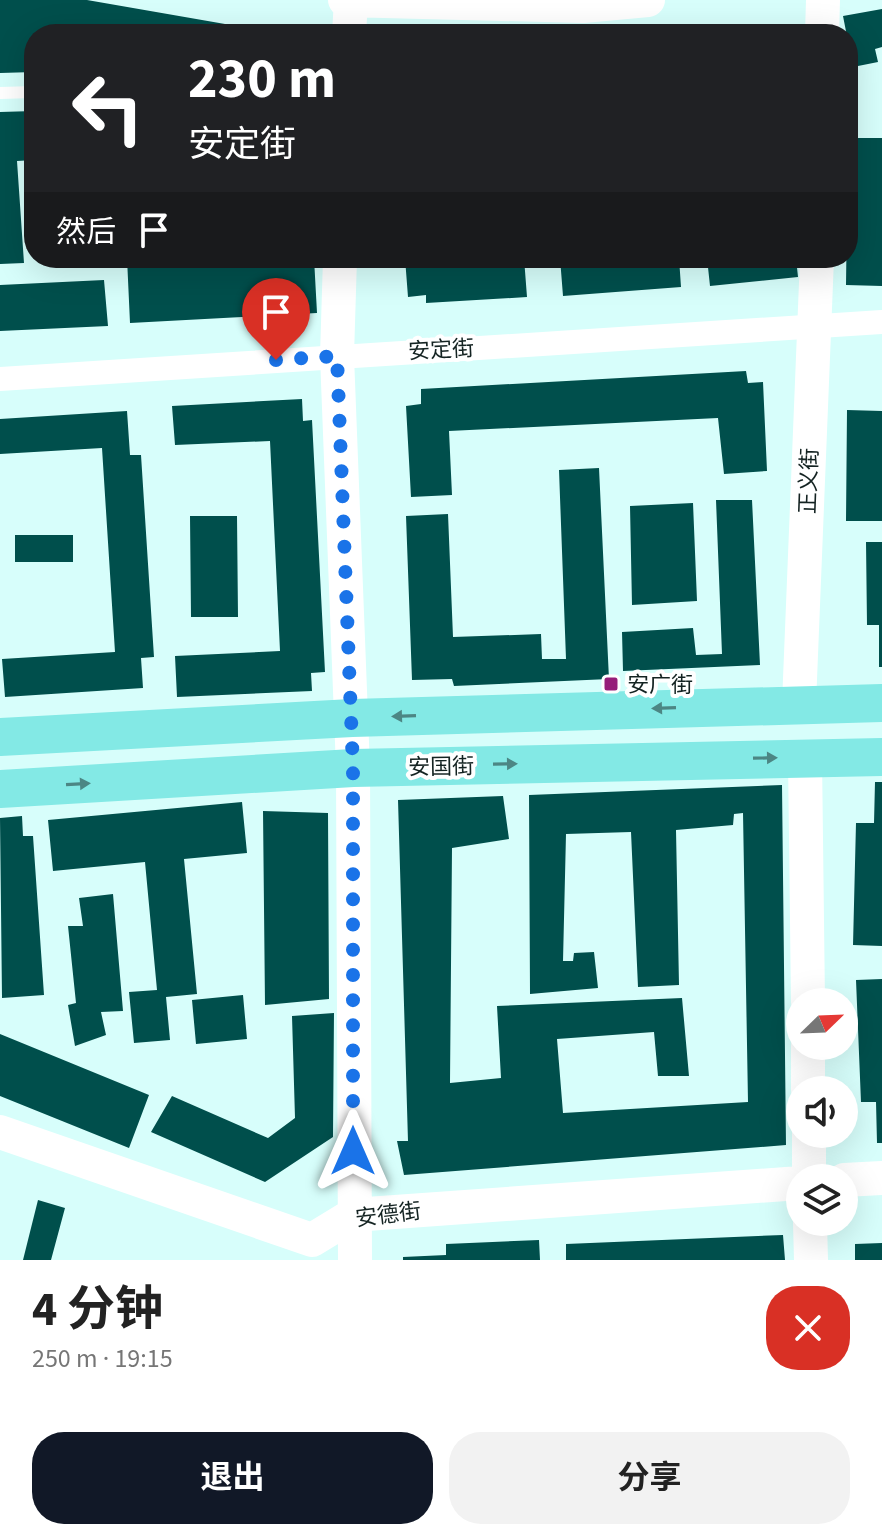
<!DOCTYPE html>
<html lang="zh">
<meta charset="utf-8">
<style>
body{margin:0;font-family:"Source Sans 3","Noto Sans SC",sans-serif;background:#f2f2f2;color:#222;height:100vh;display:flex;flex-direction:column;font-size:30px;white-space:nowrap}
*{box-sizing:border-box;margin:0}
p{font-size:26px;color:#767676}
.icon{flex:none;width:44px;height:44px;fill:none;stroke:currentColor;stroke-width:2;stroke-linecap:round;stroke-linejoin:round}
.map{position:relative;height:1260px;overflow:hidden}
.panel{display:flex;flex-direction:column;background:#fff;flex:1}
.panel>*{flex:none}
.top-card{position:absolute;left:24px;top:24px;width:834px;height:244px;border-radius:32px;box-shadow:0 8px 32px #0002;background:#202124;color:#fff;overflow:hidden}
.needle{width:52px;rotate:67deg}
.buttons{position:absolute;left:786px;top:988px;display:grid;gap:16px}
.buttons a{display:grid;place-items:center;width:72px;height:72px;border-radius:50%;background:#fff;box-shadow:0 8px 32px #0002;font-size:40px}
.pin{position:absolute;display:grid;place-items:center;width:68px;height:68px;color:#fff;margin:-82px -34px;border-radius:50% 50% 50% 0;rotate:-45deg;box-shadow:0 0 8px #0007}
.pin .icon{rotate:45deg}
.me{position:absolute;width:88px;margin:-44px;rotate:0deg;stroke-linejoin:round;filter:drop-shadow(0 0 6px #0008)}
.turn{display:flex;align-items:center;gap:28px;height:168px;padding:0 32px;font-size:36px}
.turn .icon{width:104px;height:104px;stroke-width:2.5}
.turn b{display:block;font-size:56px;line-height:68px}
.then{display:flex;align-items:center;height:76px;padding:0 32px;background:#0003;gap:16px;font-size:30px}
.round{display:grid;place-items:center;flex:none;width:84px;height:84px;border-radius:32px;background:#f2f2f2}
.overview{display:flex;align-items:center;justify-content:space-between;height:136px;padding:0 32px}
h1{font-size:48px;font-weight:700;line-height:60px}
.button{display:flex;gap:16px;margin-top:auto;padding:16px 32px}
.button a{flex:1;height:92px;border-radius:32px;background:#111827;color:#fff;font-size:32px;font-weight:700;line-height:92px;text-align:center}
.button a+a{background:#f2f2f2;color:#222}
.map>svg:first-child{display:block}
</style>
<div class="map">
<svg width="882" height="1260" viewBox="0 0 882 1260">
<rect width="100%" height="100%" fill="#d7fefb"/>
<path fill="#004f4c" d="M0 0H87L248 28V34H34V72L0 73Z
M882 9V47L875 49 878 62 853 67 843 16Z
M34 111V160L17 161 24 263 0 264V112Z
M848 138H882V286L846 285Z
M127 258H181V262L314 258 317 313 130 323Z
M405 258H524L527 297 426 303V295L408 297Z
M560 258H679L681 287 563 296Z
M707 258H796L798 277 710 286Z
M104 280 108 326 0 331V285Z
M746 371 748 383 763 382 767 471 724 474 718 418 449 431 452 495 411 497 406 406 421 404V389Z
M302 399 303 421 312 420 325 672 311 673 312 691 177 697 175 656 280 651 270 441 175 445 172 406Z
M847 410 882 411V521H846Z
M127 411 130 455H141L154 657 141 658 143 688 5 697 2 659 115 652 102 448 0 454V419Z
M599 468 609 679 454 686 452 679 412 680 406 516 448 514 453 637 541 634 542 659H566L559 470Z
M716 500H752L760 665 623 671 622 632 693 628 696 655 722 654Z
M693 503 697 601 632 605 630 506Z
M190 516H237L238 617H191Z
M15 535H73V562H15Z
M866 542H882V667H879V625H867Z
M875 782H882V946L853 945 856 823H874Z
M782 785 786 1145 404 1175 397 1141H408L398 800 503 796 509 839 452 848 450 1083 501 1078 497 1006 682 998 689 1076H658L654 1032 557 1039 563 1113 748 1102 743 813 734 814 733 825 676 830 679 985 638 987 631 832 566 834 563 961H573L574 953 594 952 598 988 530 994 529 795Z
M242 802 247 853 184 859 197 994 166 997 170 1040 134 1043 129 992 157 990 145 862 53 871 48 820Z
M263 811 328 813 329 999 265 1005Z
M22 816 23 836H33L44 995 2 998 0 818Z
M113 894 123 1011 101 1012 106 1035 75 1046 68 1005 76 1003 68 926H83L79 898Z
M882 979V1143H877L876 1102H861L856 980Z
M243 995 247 1039 196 1044 192 1000Z
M334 1013 333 1137 265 1182 151 1132 172 1096 268 1138 295 1118 292 1016Z
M0 1034 149 1095 129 1148 0 1096Z
M38 1200 65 1208 51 1260H23Z
M783 1235 785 1260H566V1244Z
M539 1240 540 1260H403V1257L446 1255V1244Z
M882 1243V1260H855V1244Z"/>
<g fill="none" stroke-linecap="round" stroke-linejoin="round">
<path stroke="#fff" stroke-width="12" d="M0 93 34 92"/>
<path stroke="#fff" stroke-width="24" d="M0 379 882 322"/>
<path stroke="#fff" stroke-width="34" d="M345 0 583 6 648 0
M349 34 351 0
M822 34 823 0
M340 258 337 356 353 768 355 1260
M799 704 817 258
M805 757 808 1002
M808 1046V1090
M0 1132 312 1240 353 1215 800 1183
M809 1134V1178
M844 1180 882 1178
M810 1222 811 1260"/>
<path stroke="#83e9e5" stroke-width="38" d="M0 737 352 718 882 703
M0 789 353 768 882 757"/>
</g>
<defs><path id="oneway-solid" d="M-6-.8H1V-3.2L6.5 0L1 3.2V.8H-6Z" transform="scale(2)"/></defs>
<g fill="#4c8684">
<use href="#oneway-solid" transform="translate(664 708) rotate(178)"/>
<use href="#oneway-solid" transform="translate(404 716) rotate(178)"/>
<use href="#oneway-solid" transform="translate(765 758) rotate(-1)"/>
<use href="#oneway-solid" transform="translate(505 764) rotate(-1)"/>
<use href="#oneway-solid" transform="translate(78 784) rotate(-3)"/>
</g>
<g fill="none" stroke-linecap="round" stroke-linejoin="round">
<path stroke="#1a73e8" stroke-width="14" stroke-dasharray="0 25.2" d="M276 360 337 356 353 768V1151"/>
</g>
<rect fill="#961e79" stroke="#fff" stroke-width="3" x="603" y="676" width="16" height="16" rx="4"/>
<g text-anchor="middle" stroke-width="8" stroke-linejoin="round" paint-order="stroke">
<g font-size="22" fill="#142322" stroke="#fff">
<text transform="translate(441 349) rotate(-3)" y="8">安定街</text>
<text transform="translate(808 481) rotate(-88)" y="8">正义街</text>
<text transform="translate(441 766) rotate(-1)" y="8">安国街</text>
<text transform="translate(388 1214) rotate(-7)" y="8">安德街</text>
</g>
<g font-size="22" fill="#142322" stroke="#fff" text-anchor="start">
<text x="627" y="692">安广街</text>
</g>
</g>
</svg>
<div class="buttons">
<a><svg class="needle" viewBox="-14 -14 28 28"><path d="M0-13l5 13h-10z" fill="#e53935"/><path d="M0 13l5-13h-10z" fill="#767676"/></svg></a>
<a><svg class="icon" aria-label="sound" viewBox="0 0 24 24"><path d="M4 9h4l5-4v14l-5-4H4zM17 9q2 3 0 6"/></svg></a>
<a><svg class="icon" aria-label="layers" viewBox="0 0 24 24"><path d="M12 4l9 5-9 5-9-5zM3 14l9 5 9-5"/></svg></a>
</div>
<div class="pin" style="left:276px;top:360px;background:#d93025"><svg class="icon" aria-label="arrive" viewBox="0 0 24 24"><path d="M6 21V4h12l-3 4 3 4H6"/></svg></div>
<svg class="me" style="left:353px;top:1151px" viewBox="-20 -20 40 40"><path d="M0-17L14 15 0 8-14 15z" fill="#1a73e8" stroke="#fff" stroke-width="4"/></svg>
<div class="top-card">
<div class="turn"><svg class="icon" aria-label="left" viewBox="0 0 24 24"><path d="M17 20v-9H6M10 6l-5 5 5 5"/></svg><div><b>230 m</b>安定街</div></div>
<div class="then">然后<svg class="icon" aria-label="arrive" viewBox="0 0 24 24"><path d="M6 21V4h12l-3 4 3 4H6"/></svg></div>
</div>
</div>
<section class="panel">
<div class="overview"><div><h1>4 分钟</h1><p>250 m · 19:15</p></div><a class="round" style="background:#d93025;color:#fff"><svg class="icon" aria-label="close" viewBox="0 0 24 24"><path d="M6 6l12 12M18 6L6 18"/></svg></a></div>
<div class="button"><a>退出</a><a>分享</a></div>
</section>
